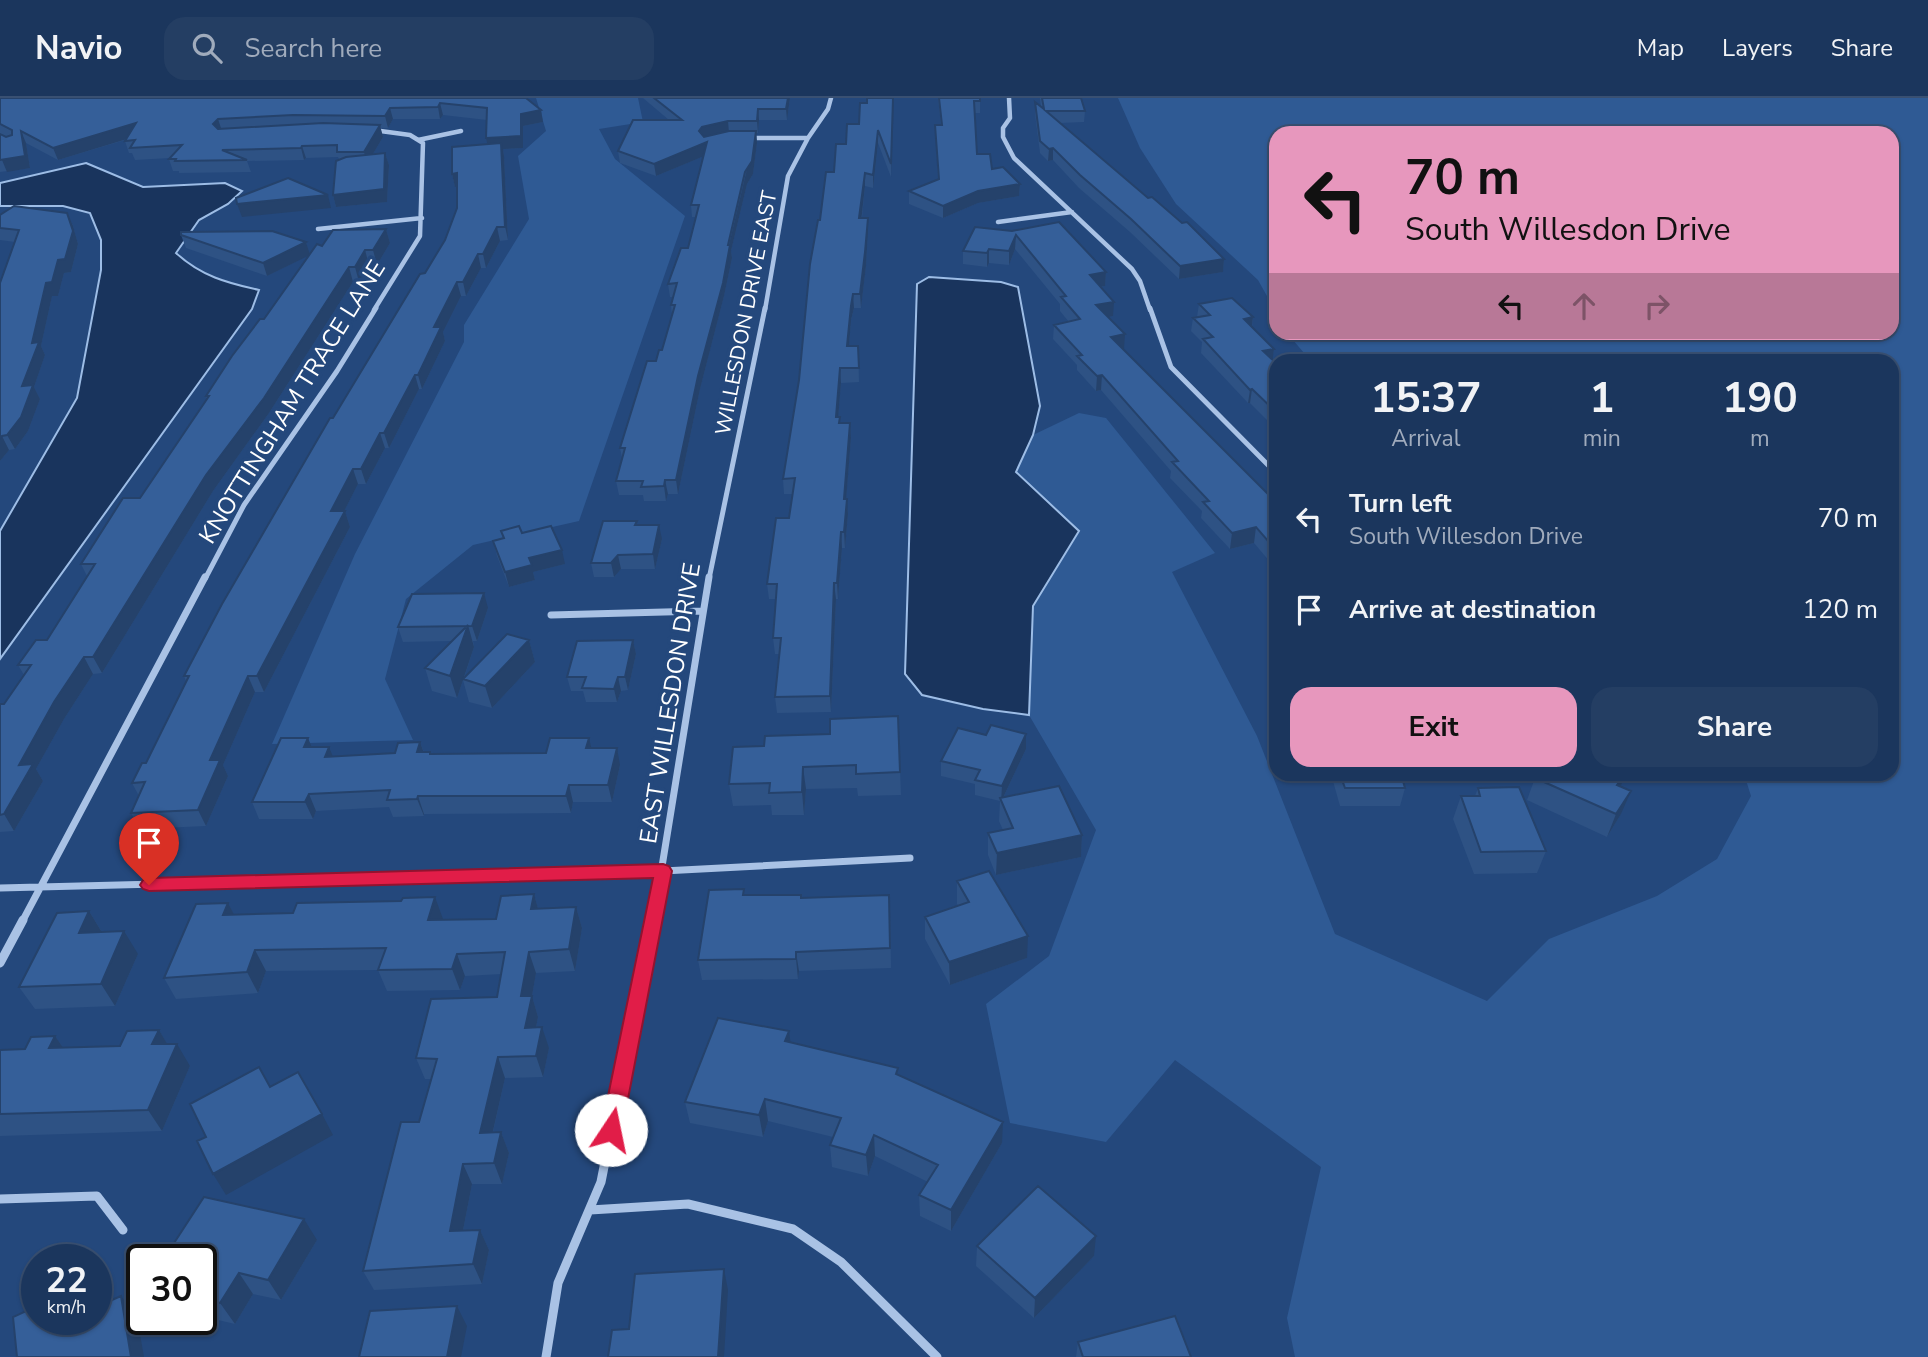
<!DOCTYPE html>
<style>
body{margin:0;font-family:"Nunito Sans",sans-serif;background:#243e63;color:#f1f3f6;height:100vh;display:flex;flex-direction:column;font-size:26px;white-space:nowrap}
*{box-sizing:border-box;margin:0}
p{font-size:23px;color:#a0abbc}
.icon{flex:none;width:38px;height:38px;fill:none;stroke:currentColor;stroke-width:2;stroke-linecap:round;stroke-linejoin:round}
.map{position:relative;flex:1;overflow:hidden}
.drawer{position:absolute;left:1269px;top:256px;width:630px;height:427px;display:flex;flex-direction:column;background:#1b365d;border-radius:21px;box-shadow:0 2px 5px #0004,0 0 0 2px #395072}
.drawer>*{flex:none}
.guide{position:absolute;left:1269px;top:28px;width:630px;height:214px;border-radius:21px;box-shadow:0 2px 5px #0004,0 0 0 2px #395072;background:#e797bd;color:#111;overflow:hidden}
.speed{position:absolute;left:21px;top:1146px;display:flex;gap:14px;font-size:35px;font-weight:700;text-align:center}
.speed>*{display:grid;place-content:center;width:91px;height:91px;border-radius:50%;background:#1b365d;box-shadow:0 2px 5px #0004,0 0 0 2px #395072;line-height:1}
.speed small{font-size:18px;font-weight:400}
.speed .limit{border:4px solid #111;border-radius:10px;background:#fff;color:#111}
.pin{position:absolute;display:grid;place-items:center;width:60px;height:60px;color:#fff;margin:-72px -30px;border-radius:50% 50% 50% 0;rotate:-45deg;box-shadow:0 0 7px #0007}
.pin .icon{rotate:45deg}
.me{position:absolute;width:77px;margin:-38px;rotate:11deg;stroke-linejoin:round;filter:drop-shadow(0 0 5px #0008)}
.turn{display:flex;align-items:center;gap:24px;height:147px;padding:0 21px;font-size:32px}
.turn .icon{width:91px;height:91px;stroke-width:2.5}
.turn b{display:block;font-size:49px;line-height:60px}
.lanes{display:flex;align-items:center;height:66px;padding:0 21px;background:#0003;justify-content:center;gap:35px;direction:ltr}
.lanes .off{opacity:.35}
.eta{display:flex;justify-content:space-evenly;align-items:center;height:119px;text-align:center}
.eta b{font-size:42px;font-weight:700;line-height:49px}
.primary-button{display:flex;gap:14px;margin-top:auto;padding:14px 21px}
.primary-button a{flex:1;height:80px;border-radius:21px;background:#e797bd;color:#111;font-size:28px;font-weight:700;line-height:80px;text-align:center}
.primary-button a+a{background:#243e63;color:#f1f3f6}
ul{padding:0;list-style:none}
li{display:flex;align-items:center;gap:21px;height:91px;padding:0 21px}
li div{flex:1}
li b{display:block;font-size:26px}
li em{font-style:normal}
header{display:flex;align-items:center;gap:42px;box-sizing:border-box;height:98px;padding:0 35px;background:#1b365d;border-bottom:2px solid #395072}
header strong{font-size:33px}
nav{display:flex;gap:38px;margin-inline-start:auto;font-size:24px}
.search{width:490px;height:63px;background:#243e63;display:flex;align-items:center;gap:18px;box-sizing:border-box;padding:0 24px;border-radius:21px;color:#a0abbc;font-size:26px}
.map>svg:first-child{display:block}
</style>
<header>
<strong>Navio</strong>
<div class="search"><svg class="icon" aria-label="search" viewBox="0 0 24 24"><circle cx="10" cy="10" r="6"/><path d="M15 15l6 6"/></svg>Search here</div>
<nav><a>Map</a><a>Layers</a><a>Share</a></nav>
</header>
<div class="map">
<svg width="1928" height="1259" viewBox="0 0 1928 1259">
<rect width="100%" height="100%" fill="#24487c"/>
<path fill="#2f5a94" d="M536 0H638L643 24 599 31 615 61 685 118 579 423 473 447 406 501 385 581 413 642 272 646 355 456 464 244V227L529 121 518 58 546 33Z
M1118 0H1928V1259H1295L1287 1220 1321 1069 1175 962 1106 1044 1010 1025 986 906 1049 858 1096 732 1029 617 1033 508 1078 433 1016 374 1033 337 1079 315 1106 320 1215 455 1172 474 1257 638 1335 836 1487 903 1549 841 1657 798 1717 761 1751 698 1744 676H1892V262H1310L1287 235 1892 234V35H1276V214L1258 182 1176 106 1140 50Z"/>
<path fill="#19345d" stroke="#9dbde6" stroke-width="2" d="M86 65 143 89 225 85 242 93 228 106 199 122 176 155C201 178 227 185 259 192L252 211 0 561V433L77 300 101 172V142L90 115 63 108H0V85Z
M929 179 1001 184 1018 189 1040 308 1033 337 1016 374 1079 433 1033 508 1029 617 983 611 922 597 905 576 917 186Z"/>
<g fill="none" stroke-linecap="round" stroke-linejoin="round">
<path stroke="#a9c2e5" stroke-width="4.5" d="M1009 0 1010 20 1003 30V39L1014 60 1132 171 1140 183 1150 212
M373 32 410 37 423 45 420 138 374 212
M749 40H808
M418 42 461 33
M998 124 1072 114
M318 131 422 120
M765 212 788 78 808 40 828 11 831 0"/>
<path stroke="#a9c2e5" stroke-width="5" d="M1150 210 1171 269 1276 375
M205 481 244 407 337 273 376 210
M709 481 765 210"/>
<path stroke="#a9c2e5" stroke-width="7" d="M551 517 702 513
M0 790 663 773 910 760
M22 824 205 479
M653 824 709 479"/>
<path stroke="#a9c2e5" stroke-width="9" d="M0 865 23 822
M0 1101 97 1098 123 1132
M590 1112 688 1106 793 1131 841 1164 937 1259
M546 1259 558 1185 601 1084 653 822"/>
</g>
<path fill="#2e5284" d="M0 0H526L541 12 543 24 523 28V50L503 51 504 58 508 142 500 143 486 170H481L466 198H461L443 234 445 243 422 291H419L389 350H385L366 386H358L344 413H345L350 429 264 594H255L223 667 228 678 206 728 140 731 131 715 139 698 132 685 146 665 186 583 184 578 333 320 425 175 445 142 457 110V89H455L452 76 487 46V22L443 17 440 21H393L388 30H380L383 39 373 56 385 55 389 67 387 104 336 109 333 97 339 61 338 59 306 60 304 62 247 63 251 74 179 75V73H173L169 61 170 60 135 62 132 55H129L125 43V42L58 62 26 45 30 70 0 74Z
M643 0H790L787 22H759L758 35H756L757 45 753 76 747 86 731 153 732 160 724 198 700 291 678 396H668L666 403H644L643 397H619L616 383 622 360 620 350 656 263 662 252 672 216 671 207 673 199H670L668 186 688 150 696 119H692L691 107 704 58 656 78 620 65 618 53 669 22Z
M867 0H894L891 79 878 45 873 90 865 88 862 120 868 133 866 168 861 210H854L851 222 849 248H858L859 284 841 285 838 319 840 325H850L851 340 846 401 848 416 845 450H842L838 501H836L831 614 777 615 775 599 779 556H775L773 540 776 501H769L767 486 789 420 793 396H784L783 381 799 282 820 122 834 74 846 46 859 26 867 5Z
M938 0H980V15H975L977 56 992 71 1020 86 1019 98 978 105 943 120 909 106V93L938 81 935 27H941Z
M1040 0H1081L1085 13 1084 24 1060 25 1148 100 1224 161 1223 174 1179 181 1130 134 1079 90 1053 62 1048 63 1040 55 1035 16V4L1041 9Z
M67 115 73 128 78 146 71 174 64 175 58 198H52L41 248 45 257 34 289 40 301 28 333 15 351 9 352 0 363 15 144 0 142V117Z
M386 131 390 145 377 167H369L359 184H353L269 315 213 393 102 575 93 576 64 621 36 671 43 683 14 733 0 734V606H4L24 577 18 567 47 542 87 478 81 466 140 400 207 301 206 298 264 221 309 157 267 178 186 150 181 137 306 144 309 156 322 148Z
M1012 133 1106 174 1105 188 1101 189 1113 218 1108 219 1124 251H1123L1276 404V471L1254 445 1230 451 1201 420 1202 413 1170 380 1171 373 1101 292 1096 293 1077 272V267L1053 241 1054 227 1069 224 1060 213V206L1015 151 1009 167 989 165 987 169 963 166V153Z
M1199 206 1253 219 1252 229 1274 251 1272 262 1276 265V331L1250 305H1248L1201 255 1202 244 1191 233 1193 220 1197 219Z
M637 423V427L662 441 655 471H621L614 479H594L591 465Z
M501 433 522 435 565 466 533 474 535 482 509 489 497 458 493 443 503 441Z
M488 510 477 543H473L474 549 464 580 529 542 535 564 492 610 469 604 463 582 457 600 432 593 425 570 452 543 403 544 398 529Z
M633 542 636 556 628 592 621 593 617 604H586L583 593H571L567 579Z
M898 618 901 697 858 698 857 690 806 691 804 717H772L771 707 733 708 729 686 764 648 830 636Z
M420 644 424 654 431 656 546 655 591 650 620 667 612 704H573L571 715 424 716V718L393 719 389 709 316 713 313 721H259L252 704 312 649 333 658 395 655Z
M1026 651 1003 700 1082 737 1081 759 996 777 988 757V735L1003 732 999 723 1000 703 975 697V686L941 678V663Z
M1331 676H1401L1405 690 1400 708H1340Z
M1538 676H1626L1620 688 1621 716 1607 739 1527 702 1535 680Z
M1478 690 1546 753 1537 775 1474 776 1453 721 1461 698H1475Z
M957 783 1027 860 950 887 925 841V819L958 807 957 806Z
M744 791V797H801L802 800 890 816 891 870 799 873 798 881 702 882 698 862Z
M534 796 538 811 576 809 582 830 575 873 536 875 532 898 538 919 536 930 549 950 543 979 505 980 493 1034H501L509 1055 502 1086H472L463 1133 480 1132 489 1152 482 1186 374 1192 363 1173 419 1024 431 981H425L416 960 497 899 501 876 465 878 460 892 387 893 378 872 266 873 258 895 176 901 164 880 228 805 234 817 443 822 496 821Z
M89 813 102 834 138 856 115 908 35 911 19 889Z
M159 932 167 946 190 968 162 1033 0 1038V952L25 951 55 938 63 950 120 948Z
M791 945 899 978 1002 1045 951 1133 920 1118 919 1097 928 1084 875 1058 868 1078 832 1069 830 1047 833 1039 768 1023 763 1039 690 1025 685 1004Z
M317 1142 281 1202 253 1196 235 1226 201 1218V1162Z
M977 1148 1094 1158 1034 1220 976 1168Z
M1078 1244 1191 1259H1076Z"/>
<path fill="#25426b" d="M788 0H790L787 22 786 11Z
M893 0H894L891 79V66Z
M440 5 443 17 440 21 438 9Z
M390 10 393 21 388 30 385 18Z
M758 11 759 22 758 35 757 23Z
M541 12 543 24 523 28V50L503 51 504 58 508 142 486 40 521 16Z
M218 21 222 33 217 38 213 26Z
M728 23 729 35 704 41 699 33 702 29Z
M136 25 140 37 58 62 53 50Z
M380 27 383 39 367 66 364 54Z
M878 32V45L873 90V77Z
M21 33 26 45 30 70 7 74 2 62Z
M756 33 757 45 753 76 747 86 731 153 732 160 724 198 700 291 678 396 676 382 698 278Z
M707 44 709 56 656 78 654 66Z
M302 48 306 60 304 62 301 50Z
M1053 50V62L1048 63 1049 51Z
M385 55 389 67 387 104 336 109 333 97Z
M457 75 460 88 455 89 452 76Z
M865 75V88L860 133 859 120Z
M1020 86 1019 98 978 105 943 120V108L978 93Z
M328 97 331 110 242 119 237 106Z
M67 115 73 128 78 146 71 174 64 175 58 198H52L41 248 45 257 34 289 40 301 28 333 15 351 7 337 22 288 46 185Z
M868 120V133L866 168 861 210 860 196Z
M497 129 500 143 486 170 483 156Z
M386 131 390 145 377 167 373 152Z
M1016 137 1015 151 1009 167V153Z
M306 144 310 157 267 178 263 165Z
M989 151V165L987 169V155Z
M365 152 369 167 359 184 355 169Z
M478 156 481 170 466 198 463 184Z
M1224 161 1223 174 1179 181 1180 168Z
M349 169 353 184 269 315 213 393 102 575 93 559 206 377Z
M1106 174 1105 188 1089 191 1090 177Z
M457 184 461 198 443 234 445 243 422 291 418 277 434 229Z
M853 196 854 210 851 222 848 262 847 248 851 208Z
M1114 204 1113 218 1096 222V207Z
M1253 219 1251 233 1244 221Z
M1125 236 1124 251 1110 254 1111 239Z
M1274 251 1272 265 1263 253Z
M840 270 841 285 837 334 836 319Z
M415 277 419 291 389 350 384 335Z
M1102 277 1101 292 1096 293 1097 278Z
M1252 291 1250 305H1248L1250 292Z
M850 325 851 340 845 416 844 401Z
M380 335 385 350 366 386 361 371Z
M2 338 9 352 0 363V340Z
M353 371 358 386 336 429 331 413Z
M665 382 668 396 666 403 664 388Z
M847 401 848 416 845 450 844 434Z
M345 413 350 429 264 594 257 578Z
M659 427 662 441 655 471 653 456Z
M1256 429 1254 445 1230 451 1232 435Z
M841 434 842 450 838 501 837 485Z
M562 452 565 466 533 474 535 482 509 489 505 474 529 460Z
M618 457 621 471 614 479 611 465Z
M834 485 836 501 831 614 830 598Z
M484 495 488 510 477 543 472 528Z
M468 527 474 549 457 600 450 578Z
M529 542 535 564 492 610 485 588Z
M633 542 636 556 628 592 625 579Z
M84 559 93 576 64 621 36 671 43 683 14 733 4 716 19 667 54 604Z
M248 578 255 594 223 667 228 678 206 728 198 712 210 662Z
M618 579 621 593 617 604 614 591Z
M1026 636V651L1001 704 1002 688Z
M308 640 315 657 304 649Z
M589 640 593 657 586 650Z
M420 644 426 661 417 654Z
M329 649 336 666 325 659Z
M617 650 620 667 612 704 608 687Z
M803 669 806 691 804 717 802 694Z
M1625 676H1626L1618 694 1617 687Z
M569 687 573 704 571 715 566 698Z
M1631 693 1621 716 1607 739 1616 716Z
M309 696 316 713 313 721 305 704Z
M418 698 424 716V718L417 701Z
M1082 737 1081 759 996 777 997 755Z
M534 796 540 818 531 811Z
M435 799 443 821 436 843 428 822Z
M228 805 239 826 223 817Z
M576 809 582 830 575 873 569 851Z
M89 813 103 836 79 835Z
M124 833 138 856 115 908 101 886Z
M1028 838 1027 860 950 887 949 864Z
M255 852 266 873 258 895 247 874Z
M529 854 536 875 532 898 538 919 532 951 525 930 521 898Z
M796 854 799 873 798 881 796 861Z
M457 856 465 878 460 892 452 871Z
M542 929 549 950 543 979 536 958Z
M159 932 172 954 152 946Z
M789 933 792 955 785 943Z
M55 938 70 960 49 950Z
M177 946 190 968 162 1033 148 1012Z
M498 959 505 980 488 1055 480 1035Z
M765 1001 768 1023 763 1039 759 1017Z
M322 1016 333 1037 226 1097 213 1076Z
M1003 1024 1002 1045 951 1133V1112Z
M501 1034 509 1055 502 1086 494 1065Z
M874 1037 875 1058 868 1078 866 1057Z
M463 1066 472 1086 459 1153 450 1133Z
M304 1121 317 1142 281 1202 268 1182Z
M480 1132 489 1152 482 1186 473 1166Z
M1096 1138 1094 1158 1034 1220 1035 1200Z
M724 1171 728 1192 724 1259H718Z
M239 1175 253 1196 235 1226 220 1205Z
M121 1198 137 1219 144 1259H131Z
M457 1208 467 1228 461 1259H447Z
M53 1222H68L54 1227Z"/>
<path fill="#355f99" stroke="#25426b" stroke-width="2" d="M0 0H526L541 12 521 16V38L486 40 487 10 440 5 438 9 390 10 385 18 293 17 218 21 213 26 218 31 323 25 380 27 364 54H337V47L302 48 301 50 222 52 247 62 175 63 176 61H169L182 47 130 50 135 42 125 43 136 25 53 50 21 33 25 58 0 62V36L6 39 12 37V32L0 26Z
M654 0H788L786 11H758L757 23H728L702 29 699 33 704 39 729 33H756L752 63 745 74 728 147H730L723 185 698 278 676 382H665L664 388 641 389 643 383H616L625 350H620L647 263H656L659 252H662L675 207H671L677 185 668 186 681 150H688L699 107H691L707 44 654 66 618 53 633 22H682Z
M867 0H893L891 66 878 32 873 77 865 75 859 120H868L865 154 860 196H853L851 208 847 248H858L859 270H840L836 319H840L839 325H850L844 401H847L844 434H841L837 485H834L830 598 775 599 781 540H773L777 486H767L776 420H789L795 380 783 381 799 282 810 166 818 122H820L826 74H834L836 46H846L847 26H859L860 5H867Z
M939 0H980V3H974L977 56H990L992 71 1003 69 1020 86 978 93 943 108 909 93 939 81 935 27H942Z
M1042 0H1081L1085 13H1046L1148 100 1152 99 1182 125 1187 124 1224 161 1180 168 1131 121 1080 77 1053 50 1049 51 1040 43 1035 4 1044 11Z
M501 45 505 129H497L483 156H478L463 184H457L434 229H441L418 277H415L384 335H380L361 371H353L331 413H345L257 578H248L210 662H220L198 712 131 715 145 684 132 685 142 665H146L189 578H184L222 506 330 320H333L420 176 425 175 445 142 457 110V75L452 76V49Z
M385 55 384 91 333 97 336 63 346 59Z
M288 80 328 97 237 106 236 100Z
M14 108 67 115 73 133 65 161 58 162 52 184 46 185 32 245 39 244 22 288 33 287 21 319 7 337 2 338 0 340V185L19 132 0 130V117Z
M1059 124 1106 174 1090 177 1114 204 1096 207 1125 236 1111 239 1276 404V452L1256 429 1232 435 1203 404 1209 403 1172 364 1178 363 1102 277 1097 278 1077 258 1082 257 1054 227 1080 221 1061 199 1066 198 1016 137 1009 153 989 151 987 155 963 153 975 129 1012 133Z
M386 131 373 152H365L355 169H349L264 300 206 377 93 559H84L54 604 19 667 33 666 4 716 0 717V606H4L31 567H18L36 542H47L95 466H81L123 400H140L209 298H206L232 258 260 221H264L317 146 322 148 333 132Z
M272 133 306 144 263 165 181 137V134Z
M1232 200 1253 219 1244 221 1274 251 1263 253 1276 265V314L1252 291 1250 292 1203 241 1213 239 1193 220 1210 217 1199 206Z
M603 423H637L635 427H659L653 456 618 457 611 465H591Z
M519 428 522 435 551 428 562 452 529 460 532 467 505 474 493 443 504 440 501 433Z
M484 495 472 528 398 529 412 496Z
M468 527 450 578 425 570Z
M507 536 529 542 485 588 463 581Z
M633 542 625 579H618L614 591 582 590 586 579H567L577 543Z
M898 618 900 674 856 676V667L803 669 802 694 769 695 770 685 729 686 733 649 764 648 765 638 830 636V621Z
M991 627 1026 636 1002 688 975 682 980 672 941 663 958 630 986 637Z
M281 640H308L304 649H329L325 659 395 655 398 645 420 644 417 654H430V656L546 655 550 640H589L586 650H617L608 687H569L566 698H418L417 701 387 702 390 692 309 696 305 704H252Z
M1340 676H1401L1405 690H1345Z
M1538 676H1625L1617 687 1631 693 1616 716 1535 680Z
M1059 688 1082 737 997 755 988 735 1013 730 1000 700Z
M1519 689 1546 753 1481 754 1461 698H1480L1478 690Z
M989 773 1028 838 949 864 925 819 969 804 957 783Z
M744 791 743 797H801V800L889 797 890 850 796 854V861L698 862 709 792Z
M534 796 531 811 576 809 569 851 529 854 521 898H532L525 930 542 929 536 958 498 959 480 1035 501 1034 494 1065 463 1066 450 1133 480 1132 473 1166 363 1173 401 1024H419L437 961 416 960 431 901 497 899 505 854 457 856 452 871 378 872 386 850 255 852 247 874 164 880 196 806 228 805 223 817 293 815 297 805 401 803 403 800 435 799 428 822 496 821 501 798Z
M89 813 79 835 124 833 101 886 19 889 57 815Z
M718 920 789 933 785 943 898 970 896 976 1003 1024 951 1112 919 1097 938 1067 874 1037 866 1057 830 1047 841 1020 765 1001 759 1017 685 1004Z
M159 932 152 946H177L148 1012 0 1016V952L25 951 31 939 55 938 49 950 120 948 127 933Z
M259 969 270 989 298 974 322 1016 213 1076 197 1043 206 1039 190 1006Z
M1038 1088 1096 1138 1035 1200 977 1148Z
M204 1099 304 1121 268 1182 239 1175 220 1205 201 1201V1162H163Z
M724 1171 718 1259H608L612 1232 629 1231 635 1176Z
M121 1198 131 1259H17L13 1219 37 1208V1222H53L54 1227 68 1222H96V1209Z
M457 1208 447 1259H359L370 1213Z
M1175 1218 1191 1259H1083L1078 1244Z"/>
<path fill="#e11d48" stroke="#92132f" stroke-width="2" d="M663 766 669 768 672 773 622 1032 619 1038 611 1041 604 1038 601 1032 653 780 149 793 143 791 140 787 143 782 149 780Z"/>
<g text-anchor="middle" stroke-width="7" stroke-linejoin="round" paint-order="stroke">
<g font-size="21" fill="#fff" stroke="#24487c">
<text transform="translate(746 215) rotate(-79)" y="7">WILLESDON DRIVE EAST</text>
</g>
<g font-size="24" fill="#fff" stroke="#24487c">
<text transform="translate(292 304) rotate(-58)" y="8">KNOTTINGHAM TRACE LANE</text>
<text transform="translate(670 605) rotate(-81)" y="8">EAST WILLESDON DRIVE</text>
</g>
</g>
</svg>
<div class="speed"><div>22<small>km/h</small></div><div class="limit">30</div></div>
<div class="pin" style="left:149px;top:787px;background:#d93025"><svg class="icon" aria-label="arrive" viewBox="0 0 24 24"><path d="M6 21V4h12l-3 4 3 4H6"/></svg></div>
<svg class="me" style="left:611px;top:1032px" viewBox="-20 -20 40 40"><circle r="19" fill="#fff"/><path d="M0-13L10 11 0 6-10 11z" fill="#e11d48"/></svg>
<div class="guide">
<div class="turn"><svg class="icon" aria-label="left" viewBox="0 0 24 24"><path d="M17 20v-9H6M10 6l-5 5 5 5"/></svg><div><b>70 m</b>South Willesdon Drive</div></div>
<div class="lanes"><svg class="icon" aria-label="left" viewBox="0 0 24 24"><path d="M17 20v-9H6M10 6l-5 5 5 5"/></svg><svg class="icon off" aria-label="ahead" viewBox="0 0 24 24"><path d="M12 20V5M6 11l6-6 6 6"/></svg><svg class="icon off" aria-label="right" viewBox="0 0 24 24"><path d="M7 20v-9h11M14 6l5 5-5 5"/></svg></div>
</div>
<section class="drawer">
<div class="eta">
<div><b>15:37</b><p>Arrival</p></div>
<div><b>1</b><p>min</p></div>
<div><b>190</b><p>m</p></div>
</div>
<ul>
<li><svg class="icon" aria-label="left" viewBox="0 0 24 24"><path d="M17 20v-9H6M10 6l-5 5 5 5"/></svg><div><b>Turn left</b><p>South Willesdon Drive</p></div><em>70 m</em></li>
<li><svg class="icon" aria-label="arrive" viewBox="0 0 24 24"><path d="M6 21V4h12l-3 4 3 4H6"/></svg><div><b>Arrive at destination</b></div><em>120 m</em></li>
</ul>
<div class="primary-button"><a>Exit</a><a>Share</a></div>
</section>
</div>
